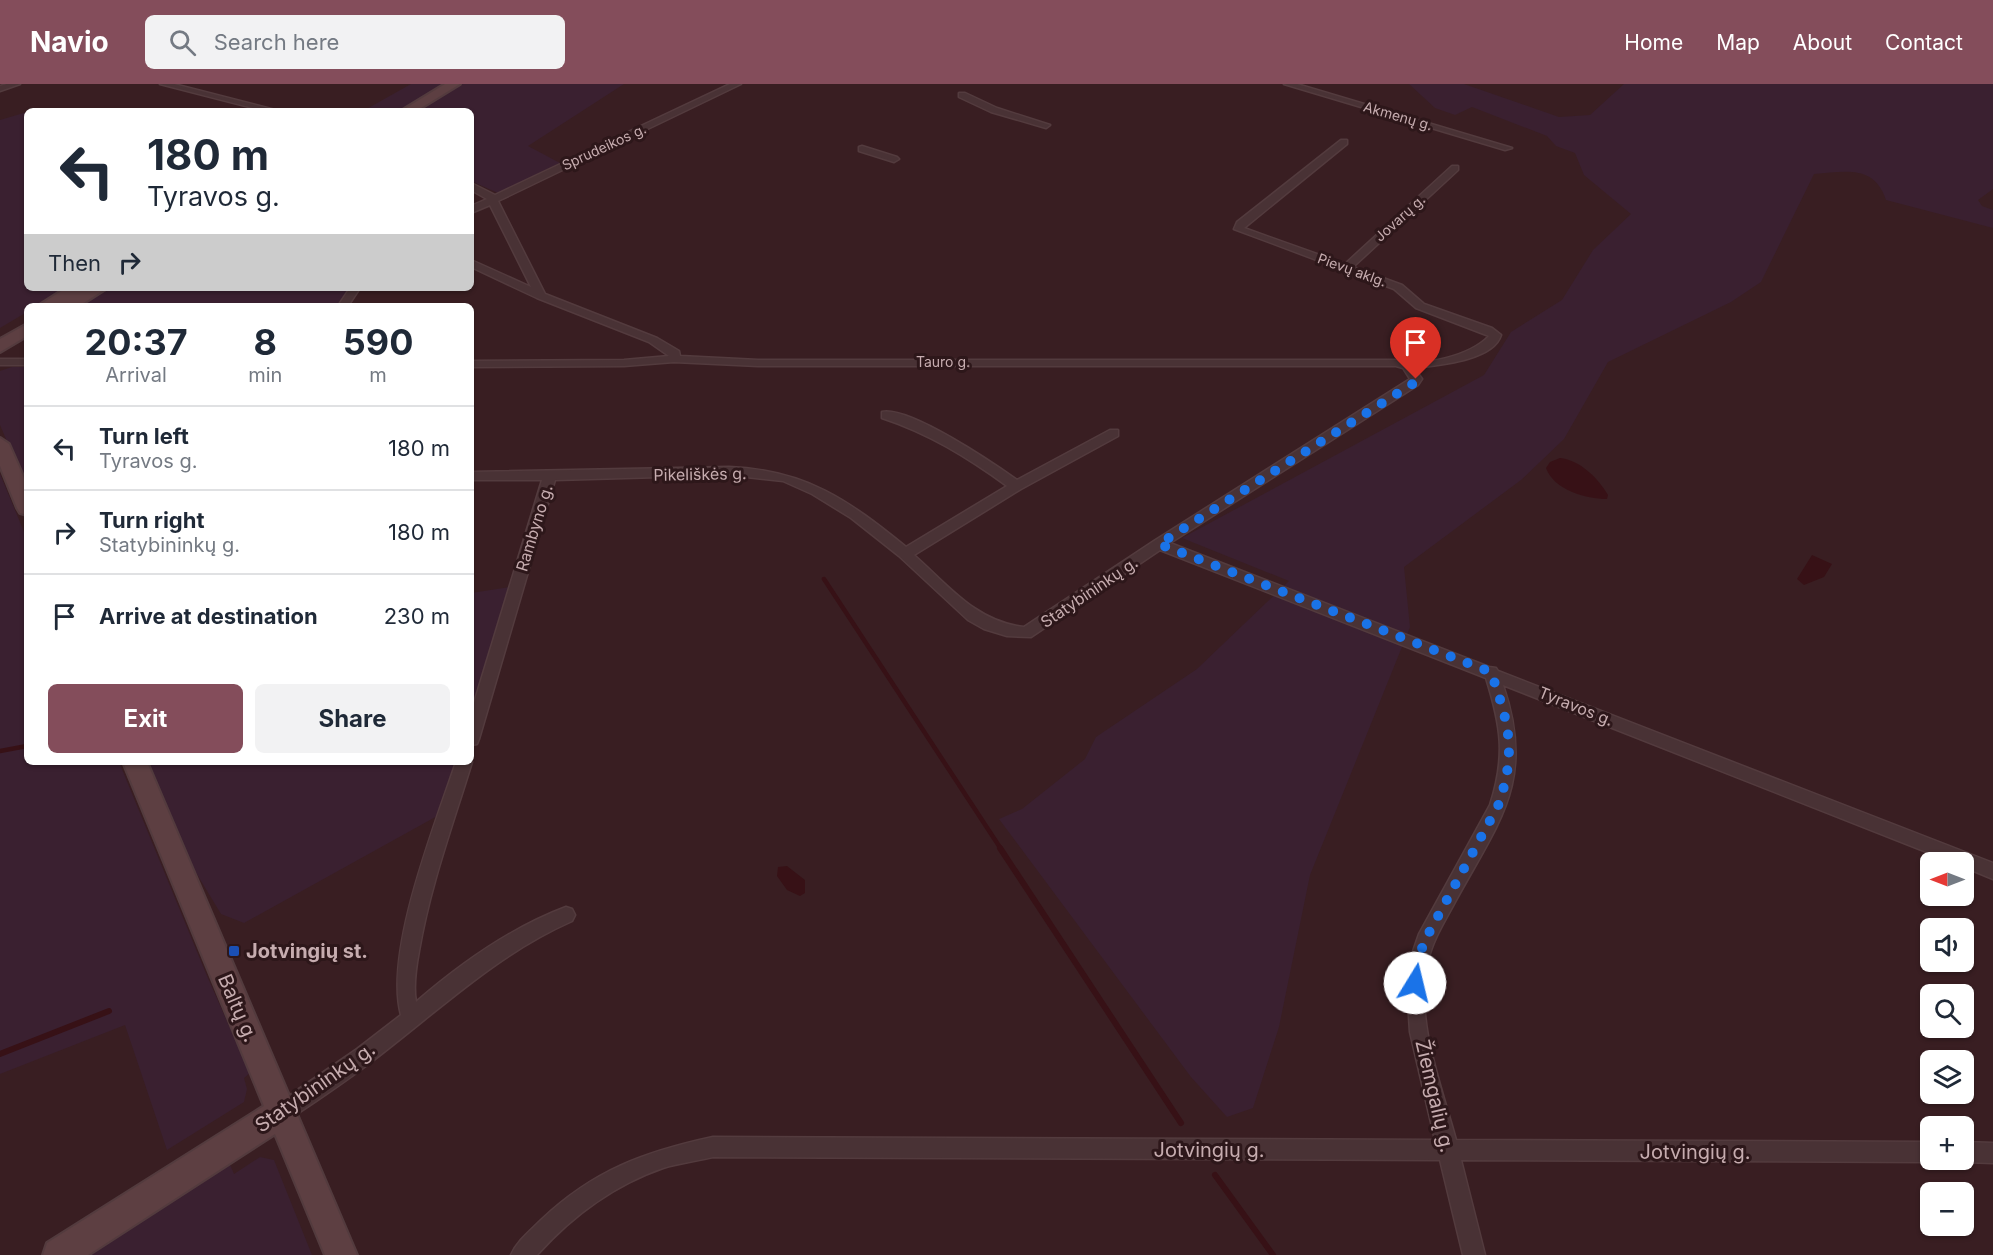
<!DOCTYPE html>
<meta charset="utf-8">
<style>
body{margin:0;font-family:Inter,sans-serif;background:#f2f2f3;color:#1f2937;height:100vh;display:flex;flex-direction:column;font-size:22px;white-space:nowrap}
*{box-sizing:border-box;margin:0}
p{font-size:20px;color:#747a83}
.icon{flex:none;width:33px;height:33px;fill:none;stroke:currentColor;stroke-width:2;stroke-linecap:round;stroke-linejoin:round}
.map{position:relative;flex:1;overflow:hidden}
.sheet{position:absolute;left:24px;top:219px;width:450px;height:462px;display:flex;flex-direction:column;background:#fff;border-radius:9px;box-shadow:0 2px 4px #0004}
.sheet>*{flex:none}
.guide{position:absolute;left:24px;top:24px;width:450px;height:183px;border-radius:9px;box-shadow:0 2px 4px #0004;background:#fff;color:#1f2937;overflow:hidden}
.needle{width:39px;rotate:270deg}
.tools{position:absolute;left:1920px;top:768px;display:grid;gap:12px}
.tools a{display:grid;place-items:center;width:54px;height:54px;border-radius:9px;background:#fff;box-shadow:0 2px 4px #0004;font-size:30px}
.pin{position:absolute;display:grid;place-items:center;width:51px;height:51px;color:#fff;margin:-62px -26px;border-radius:50% 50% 50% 0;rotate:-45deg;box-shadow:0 0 6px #0007}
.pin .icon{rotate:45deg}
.me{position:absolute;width:66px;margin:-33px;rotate:9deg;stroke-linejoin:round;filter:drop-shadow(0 0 4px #0008)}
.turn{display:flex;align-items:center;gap:21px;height:126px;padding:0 24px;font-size:27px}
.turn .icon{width:78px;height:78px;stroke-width:2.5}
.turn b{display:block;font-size:42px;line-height:51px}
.then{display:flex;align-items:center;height:57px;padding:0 24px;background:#0003;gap:12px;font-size:22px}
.eta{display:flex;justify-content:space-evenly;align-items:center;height:102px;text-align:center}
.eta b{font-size:36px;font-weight:700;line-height:42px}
.button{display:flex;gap:12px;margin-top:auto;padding:12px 24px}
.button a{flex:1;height:69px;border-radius:9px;background:#844d5b;color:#fff;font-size:24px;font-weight:700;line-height:69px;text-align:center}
.button a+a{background:#f2f2f3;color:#1f2937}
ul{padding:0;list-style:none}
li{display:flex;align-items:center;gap:18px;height:84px;padding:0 24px;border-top:2px solid #e0e1e3}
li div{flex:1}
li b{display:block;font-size:22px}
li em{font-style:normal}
header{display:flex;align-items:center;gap:36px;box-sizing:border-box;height:84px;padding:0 30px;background:#844d5b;color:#fff}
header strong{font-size:28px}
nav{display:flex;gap:33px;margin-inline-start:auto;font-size:21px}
.search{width:420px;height:54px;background:#f2f2f3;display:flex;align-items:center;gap:15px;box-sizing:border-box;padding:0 21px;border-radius:9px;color:#747a83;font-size:22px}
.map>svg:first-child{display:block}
</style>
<header>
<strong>Navio</strong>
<div class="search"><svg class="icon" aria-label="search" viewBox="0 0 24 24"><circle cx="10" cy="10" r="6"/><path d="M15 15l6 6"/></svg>Search here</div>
<nav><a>Home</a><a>Map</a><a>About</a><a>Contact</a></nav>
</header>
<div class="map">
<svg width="1993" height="1171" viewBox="0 0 1993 1171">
<rect width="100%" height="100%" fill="#391e22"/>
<path fill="#3a2030" d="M411 0H449L401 27H363Z
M459 0H624L528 62 560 79 498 109 471 97V27H412Z
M1409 0H1464L1559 33 1590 31 1624 0H1993V105L1978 116 1982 122 1993 126V144L1886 116C1874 80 1845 88 1814 90L1761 198 1731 218 1608 278 1564 355 1521 396 1404 483 1410 543 1310 791 1279 943 1253 1024 1227 1033 1191 993 999 735 1022 725 1085 675 1096 653 1197 585 1289 497 1182 454 1484 291 1511 248 1562 216 1593 166 1631 130 1584 91 1575 69 1556 62 1547 52 1472 23 1455 31 1435 24Z
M27 28V204H70L38 222H27V228L0 244V36Z
M103 204H349L337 222H72Z
M12 283H27V404L0 341V287Z
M0 390 27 455V678H119L207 892 250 989 244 994 247 1005 244 1018 167 1066 125 941 0 990Z
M510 503 471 629V509Z
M147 678H456L439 731 244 839 221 830 192 782Z
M260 1073 274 1076 312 1171H82L228 1076 234 1090Z"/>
<path fill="#371116" d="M1560 374C1580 376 1598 394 1608 411L1607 415C1586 415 1554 406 1546 384L1550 378Z
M1812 471 1832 480 1824 493 1804 501 1797 495Z
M787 782 805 796V809L800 812 787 806 777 792 778 783Z"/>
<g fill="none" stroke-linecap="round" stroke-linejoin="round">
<path stroke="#371116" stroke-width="4.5" d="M824 495 1001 765
M0 667 27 662"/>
<path stroke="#371116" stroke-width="6" d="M1000 764 1181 1039
M0 970 109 927
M1215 1091 1273 1171"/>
<defs>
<path id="street" d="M7 0H20L0 7V2Z
M160 0H174L279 27H265Z
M730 0H741L498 117 545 210 657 254 679 267 680 272 758 276H1397C1424 283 1470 272 1489 252L1416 224 1394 205 1234 145 1237 138 1341 56H1347V60L1244 144 1345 180 1452 82H1458V86L1353 183 1402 201 1424 220 1492 244 1501 251C1493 277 1437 281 1414 284L1422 295 1418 301 1170 459 1489 583 1496 584 1498 587 1993 779V795L1964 783V778H1952L1503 601C1536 697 1499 737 1455 818 1445 837 1433 855 1428 877 1414 935 1441 1000 1456 1056L1930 1058V1076H1937L1930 1078 1461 1076 1485 1171H1463L1440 1076 713 1073C696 1077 679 1079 663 1084 614 1101 571 1133 537 1171H511C517 1157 530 1147 541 1136 594 1086 644 1068 713 1053L1435 1056 1410 948 1407 902 1409 879 1419 850 1490 721C1506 672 1501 642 1486 594L1160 466 1031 553 1007 552 984 545 968 536 899 472 851 434 812 410 783 397 729 391 555 396 479 655 477 660 471 661V629L542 396H471V388L729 383C806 386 848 416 906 463L1007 402C967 373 928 349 882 334V328C909 322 993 379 1017 396L1110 346H1118V352L1021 405 914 471C948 501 976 538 1024 543L1154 457 1410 295 1403 284 1396 282H758L674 278 624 282 471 283V277L624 276 669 272 649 258 537 214 471 183V176L531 203 490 121 471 129V122L487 115 471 106V99L495 111Z
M1284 0H1297L1512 64 1505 66Z
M959 9H965L997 24 1050 41 1046 44 991 28 959 13Z
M862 62 897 73 899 75 894 78 859 67V63Z
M350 204H360L348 222H338Z
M0 275H27V281H0Z
M471 676 472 678C453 740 430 802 419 867 416 883 413 902 416 918 461 879 510 844 566 823L572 825 575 831 572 837C502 868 449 917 389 964 357 990 322 1013 288 1036L281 1039 274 1036 271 1029 274 1022 357 965 401 931C384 868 435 741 456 678H471Z
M1964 1058 1993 1059V1079L1964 1078 1957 1076H1964Z"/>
<path id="secondary" d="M445 0H460L416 27H401Z
M66 204H107L79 222H62V220L38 222Z
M27 240V252L0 268V255Z
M0 354 9 360 27 401V431L20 429 17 424 0 382Z
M123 678H147L357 1171H325L275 1050 88 1171H43L47 1159 264 1022Z"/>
</defs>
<use href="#street" stroke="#533b3e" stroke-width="3"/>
<use href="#secondary" stroke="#533b3e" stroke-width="4"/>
<use href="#street" fill="#493235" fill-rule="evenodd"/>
<use href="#secondary" fill="#5d3f42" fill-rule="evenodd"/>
</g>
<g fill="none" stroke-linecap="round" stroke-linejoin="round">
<path stroke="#1a73e8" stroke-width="10" stroke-dasharray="0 18" d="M1415 899 1417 878 1425 856 1498 722C1517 667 1509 641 1491 588L1159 460 1414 299 1416 295"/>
</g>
<rect fill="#1a4fb4" stroke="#2d171a" stroke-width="2" x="228" y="861" width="12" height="12" rx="3"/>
<g text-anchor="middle" stroke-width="6" stroke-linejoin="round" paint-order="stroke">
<g font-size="14" fill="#c6acaf" stroke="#2d171a">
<text transform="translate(1398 32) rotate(16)" y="5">Akmenų g.</text>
<text transform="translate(604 63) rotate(-25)" y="5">Sprudeikos g.</text>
<text transform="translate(1400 134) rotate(-42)" y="5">Jovarų g.</text>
<text transform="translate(1352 186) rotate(20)" y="5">Pievų aklg.</text>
<text x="943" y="283">Tauro g.</text>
</g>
<g font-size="16" fill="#c6acaf" stroke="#2d171a">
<text transform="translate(700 390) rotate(-1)" y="6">Pikeliškės g.</text>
<text transform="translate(534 444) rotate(-73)" y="6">Rambyno g.</text>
<text transform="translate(1089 508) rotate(-34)" y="6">Statybininkų g.</text>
<text transform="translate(1576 622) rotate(22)" y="6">Tyravos g.</text>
</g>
<g font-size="20" font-weight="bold" fill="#c6acaf" stroke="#2d171a" text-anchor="start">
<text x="246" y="874">Jotvingių st.</text>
</g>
<g font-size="20" fill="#c6acaf" stroke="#2d171a">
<text transform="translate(238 924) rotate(67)" y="7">Baltų g.</text>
<text transform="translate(315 1003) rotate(-35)" y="7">Statybininkų g.</text>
<text transform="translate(1435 1012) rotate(77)" y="7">Žiemgalių g.</text>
<text x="1209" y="1073">Jotvingių g.</text>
<text x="1695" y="1075">Jotvingių g.</text>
</g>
</g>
</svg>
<div class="tools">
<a><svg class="needle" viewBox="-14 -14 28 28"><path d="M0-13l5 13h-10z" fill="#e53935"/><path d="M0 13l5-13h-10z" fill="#747a83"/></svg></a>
<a><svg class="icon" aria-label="sound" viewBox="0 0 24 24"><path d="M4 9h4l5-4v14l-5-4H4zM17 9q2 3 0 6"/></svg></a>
<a><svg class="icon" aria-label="search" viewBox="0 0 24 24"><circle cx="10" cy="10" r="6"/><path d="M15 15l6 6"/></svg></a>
<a><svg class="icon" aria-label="layers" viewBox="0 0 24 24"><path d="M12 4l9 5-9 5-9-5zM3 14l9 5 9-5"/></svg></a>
<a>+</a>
<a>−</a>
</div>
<div class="pin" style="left:1416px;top:295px;background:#d93025"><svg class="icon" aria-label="arrive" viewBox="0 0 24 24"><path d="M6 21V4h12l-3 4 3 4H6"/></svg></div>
<svg class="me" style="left:1415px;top:899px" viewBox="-20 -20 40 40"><circle r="19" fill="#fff"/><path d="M0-13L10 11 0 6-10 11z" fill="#1a73e8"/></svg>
<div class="guide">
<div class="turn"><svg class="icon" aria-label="left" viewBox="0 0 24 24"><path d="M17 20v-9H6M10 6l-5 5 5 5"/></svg><div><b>180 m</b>Tyravos g.</div></div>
<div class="then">Then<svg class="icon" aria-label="right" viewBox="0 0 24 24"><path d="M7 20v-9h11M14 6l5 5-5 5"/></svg></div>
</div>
<section class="sheet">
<div class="eta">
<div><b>20:37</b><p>Arrival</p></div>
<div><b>8</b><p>min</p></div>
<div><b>590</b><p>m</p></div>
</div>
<ul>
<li><svg class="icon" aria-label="left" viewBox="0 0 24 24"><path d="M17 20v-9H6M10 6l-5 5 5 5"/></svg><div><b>Turn left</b><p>Tyravos g.</p></div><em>180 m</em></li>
<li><svg class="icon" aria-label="right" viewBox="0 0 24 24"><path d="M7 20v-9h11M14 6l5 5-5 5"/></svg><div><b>Turn right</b><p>Statybininkų g.</p></div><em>180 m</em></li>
<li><svg class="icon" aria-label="arrive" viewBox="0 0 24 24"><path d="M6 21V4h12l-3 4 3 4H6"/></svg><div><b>Arrive at destination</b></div><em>230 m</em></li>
</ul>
<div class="button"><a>Exit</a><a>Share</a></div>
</section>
</div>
